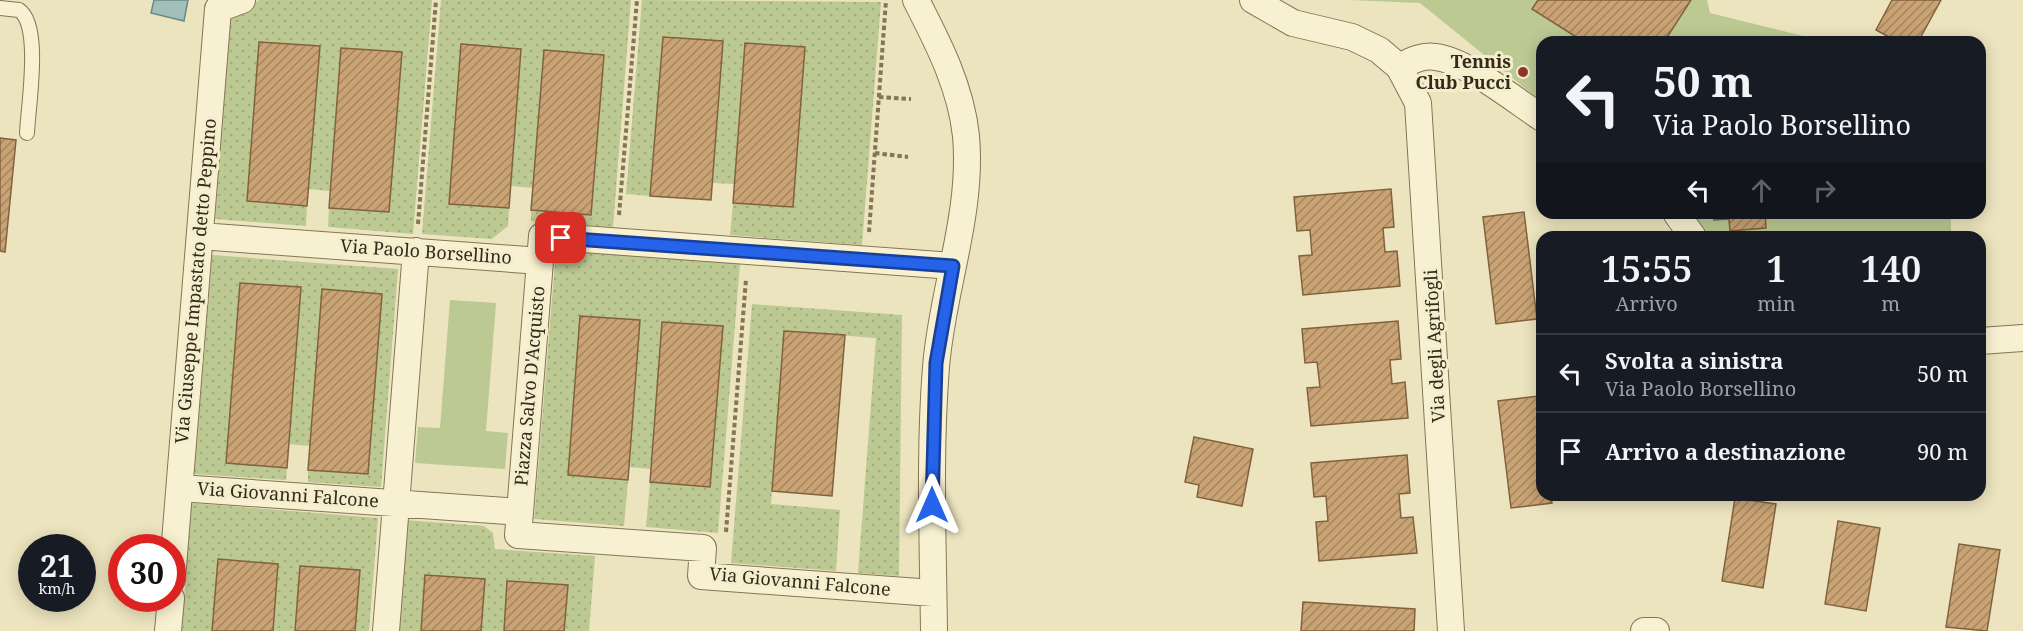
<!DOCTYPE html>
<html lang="it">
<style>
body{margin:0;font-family:"Noto Serif",serif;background:#20242c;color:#f1f3f6;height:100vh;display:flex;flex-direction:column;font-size:22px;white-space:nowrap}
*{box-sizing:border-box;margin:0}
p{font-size:20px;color:#9ea1a6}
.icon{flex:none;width:33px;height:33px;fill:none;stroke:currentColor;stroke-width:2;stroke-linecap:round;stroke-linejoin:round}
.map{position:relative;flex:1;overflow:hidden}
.side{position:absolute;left:1536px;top:231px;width:450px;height:270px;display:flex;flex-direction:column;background:#171b24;border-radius:18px;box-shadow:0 3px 15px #0003}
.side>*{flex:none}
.banner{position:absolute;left:1536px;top:36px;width:450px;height:183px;border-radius:18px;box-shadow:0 3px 15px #0003;background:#171b24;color:#f1f3f6;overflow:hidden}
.speed{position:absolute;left:18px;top:534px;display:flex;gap:12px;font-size:30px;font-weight:700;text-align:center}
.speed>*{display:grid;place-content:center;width:78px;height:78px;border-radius:50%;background:#171b24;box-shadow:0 3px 15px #0003;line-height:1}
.speed small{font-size:15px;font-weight:400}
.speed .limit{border:9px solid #d22;background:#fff;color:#111}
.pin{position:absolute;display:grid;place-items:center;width:51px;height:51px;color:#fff;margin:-26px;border-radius:12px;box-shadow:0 3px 9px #0006}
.me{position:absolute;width:66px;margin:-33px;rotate:0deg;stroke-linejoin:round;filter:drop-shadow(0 0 4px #0008)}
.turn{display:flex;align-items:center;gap:21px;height:126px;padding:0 18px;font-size:27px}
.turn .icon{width:78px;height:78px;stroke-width:2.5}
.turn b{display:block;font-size:42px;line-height:51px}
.lanes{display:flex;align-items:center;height:57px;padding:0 18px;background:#0003;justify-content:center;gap:30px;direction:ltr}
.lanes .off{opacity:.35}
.eta{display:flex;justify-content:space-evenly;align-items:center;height:102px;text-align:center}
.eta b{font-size:36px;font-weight:600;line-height:42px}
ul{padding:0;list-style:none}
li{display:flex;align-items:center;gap:18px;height:78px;padding:0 18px;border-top:2px solid #363941}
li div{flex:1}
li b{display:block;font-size:22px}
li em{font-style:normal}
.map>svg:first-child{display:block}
</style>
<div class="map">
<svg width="2023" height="631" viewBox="0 0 2023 631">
<defs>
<pattern id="garden-dots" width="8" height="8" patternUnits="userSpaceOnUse" patternTransform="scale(1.5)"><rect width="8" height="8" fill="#bcc993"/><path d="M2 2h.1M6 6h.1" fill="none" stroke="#a2ad7e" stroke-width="1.8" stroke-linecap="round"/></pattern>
<pattern id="building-hatch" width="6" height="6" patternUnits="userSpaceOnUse" patternTransform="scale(1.5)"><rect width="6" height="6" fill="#caa375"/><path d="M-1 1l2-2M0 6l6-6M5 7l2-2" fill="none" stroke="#a5855f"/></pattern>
</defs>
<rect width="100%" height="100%" fill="#ece4be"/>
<path fill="#bcc993" d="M1349 0H1707L1710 13 1827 42H1542V102L1420 3Z
M1679 213H1951V237H1708Z
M450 300 496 303 486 431 508 433 505 469 415 463 418 427 440 428Z"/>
<path fill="url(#garden-dots)" d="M259 0H432L413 234 328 227 329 208 389 212 402 53 341 48 330 191 308 189 320 47 259 42 247 201 307 206 306 226 215 219 231 15 246 10Z
M441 0H631L613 227 531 221V210L591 215 603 55 544 50 533 188 511 186 521 49 461 44 450 204 509 208 508 226 492 239 422 234Z
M642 0 881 2 862 245 730 235 733 203 793 207 805 47 745 43 734 184 712 183 723 41 663 37 650 196 626 194Z
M556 250 740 264 718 533 646 527 650 482 710 486 723 327 662 322 651 469 629 467 640 320 580 316 568 474 628 480 624 526 534 519Z
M212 255 398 269 381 487 308 482V470L368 474 382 294 322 289 310 446 288 444 300 288 241 283 226 463 287 468 286 480 194 474Z
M752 304 902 315 899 576 858 573 876 338 784 331 771 504 840 510 836 571 731 563Z
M191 503 378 518 369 631H355L360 570 300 566 295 631H273L218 559 212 631H182Z
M405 520 484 526 493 533 495 549 595 556 589 631H564L567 585 508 581 504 631H481L485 580 426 575 421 631H396Z"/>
<path fill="#a1beb9" stroke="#698b87" stroke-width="1.5" d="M154 0H188L184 21 151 13Z"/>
<path fill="url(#building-hatch)" stroke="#82623e" stroke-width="1.5" d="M1538 0H1691L1664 42H1584L1532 9Z
M1892 0H1941L1918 42H1898L1876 30Z
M663 37 723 41 711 200 650 196Z
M259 42 320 46 307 206 247 201Z
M745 43 805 47 793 207 733 203Z
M461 44 521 49 509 208 449 204Z
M341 48 402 52 389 212 329 208Z
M544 50 604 55 591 215 531 210Z
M0 138 16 140 5 252 0 251Z
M1391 189 1394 227 1383 228 1385 252 1397 251 1400 286 1303 295 1299 256 1312 255 1310 230 1297 231 1294 197Z
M1524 212 1537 319 1496 324 1483 217Z
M1713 213H1765L1766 228 1730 231 1729 219 1714 220Z
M240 283 301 287 287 468 226 463Z
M322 289 382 294 368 474 308 470Z
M580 316 640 320 628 480 568 475Z
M1398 321 1401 359 1390 360 1392 384 1405 382 1408 418 1311 426 1307 388 1320 387 1317 362 1305 363 1302 329Z
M662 322 723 326 710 487 650 482Z
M784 331 845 335 832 496 772 491Z
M1539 396 1542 495H1551L1552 503 1511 508 1498 401Z
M1194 437 1253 449 1242 506 1197 497 1199 485 1185 482Z
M1407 455 1410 493 1399 494 1401 518 1413 517 1417 553 1319 561 1316 522 1328 521 1326 496 1314 497 1311 463Z
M1735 498 1776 504 1763 588 1722 581Z
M1838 521 1880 528 1866 611 1825 604Z
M1959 544 2000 550 1987 631 1946 627Z
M218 559 278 564 273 631H212Z
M300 566 360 570 355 631H295Z
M425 575 485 579 481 631H421Z
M507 581 568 585 564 631H504Z
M1303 602 1415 609 1414 631H1301Z"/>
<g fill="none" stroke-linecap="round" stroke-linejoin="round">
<defs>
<path id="lane" d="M0 8 19 10C42 25 28 107 27 133"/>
<path id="street" d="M916 0C938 43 961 87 966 136 973 214 942 290 936 367 929 455 933 543 934 631
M1253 0 1293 23 1352 37 1379 50 1399 67 1418 103 1451 631
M1399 67C1411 61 1422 55 1435 57 1464 59 1516 101 1542 118
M1676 213 1693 237
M200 236 540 261 542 236 953 266
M1980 341 2023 338
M180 488 520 512 518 535 703 548 701 576 933 593
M520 512 540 261
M172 579 218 9 242 0
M168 631 171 598
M386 631 416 251
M1644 631H1656"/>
</defs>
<use href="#lane" stroke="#847557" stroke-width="16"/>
<use href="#street" stroke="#847557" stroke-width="28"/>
<path stroke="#847557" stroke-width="4" stroke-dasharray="4.5 3" stroke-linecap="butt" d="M879 97 911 99
M875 153 908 157
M619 215 637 0
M418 224 436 0
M869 232 886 0
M726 532 746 279"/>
<use href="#lane" stroke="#f8f1d1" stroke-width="14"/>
<use href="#street" stroke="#f8f1d1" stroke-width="26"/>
</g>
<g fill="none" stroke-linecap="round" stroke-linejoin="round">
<defs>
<path id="route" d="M561 238 953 266 936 363 932 505"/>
</defs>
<use href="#route" stroke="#184099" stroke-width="15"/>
<use href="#route" stroke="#2563eb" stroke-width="10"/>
</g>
<circle fill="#913529" stroke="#f4eecd" stroke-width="2" cx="1523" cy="72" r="6"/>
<g text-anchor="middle" stroke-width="6" stroke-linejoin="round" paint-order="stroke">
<g font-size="18" font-weight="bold" fill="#342a1c" stroke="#f4eecd" text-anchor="end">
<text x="1511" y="68">Tennis<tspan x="1511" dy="21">Club Pucci</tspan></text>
</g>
<g font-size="18" fill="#342a1c" stroke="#f4eecd">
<text transform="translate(426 252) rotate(4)" y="6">Via Paolo Borsellino</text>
<text transform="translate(196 281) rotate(-85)" y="6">Via Giuseppe Impastato detto Peppino</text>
<text transform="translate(1435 346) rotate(-93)" y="6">Via degli Agrifogli</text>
<text transform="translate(530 386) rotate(-85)" y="6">Piazza Salvo D'Acquisto</text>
<text transform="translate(288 495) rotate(4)" y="6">Via Giovanni Falcone</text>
<text transform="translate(800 582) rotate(5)" y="6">Via Giovanni Falcone</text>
</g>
</g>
</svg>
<div class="speed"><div>21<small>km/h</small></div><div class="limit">30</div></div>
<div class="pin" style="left:561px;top:238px;background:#d93025"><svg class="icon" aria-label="arrive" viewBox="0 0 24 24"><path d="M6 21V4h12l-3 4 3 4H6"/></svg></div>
<svg class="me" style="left:932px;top:505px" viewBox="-20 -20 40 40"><path d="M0-17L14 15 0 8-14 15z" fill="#2563eb" stroke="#fff" stroke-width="4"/></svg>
<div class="banner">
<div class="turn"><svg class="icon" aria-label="left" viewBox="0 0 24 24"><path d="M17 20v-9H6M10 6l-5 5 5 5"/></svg><div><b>50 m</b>Via Paolo Borsellino</div></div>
<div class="lanes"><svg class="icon" aria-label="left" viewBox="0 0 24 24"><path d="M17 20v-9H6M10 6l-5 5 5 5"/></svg><svg class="icon off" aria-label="ahead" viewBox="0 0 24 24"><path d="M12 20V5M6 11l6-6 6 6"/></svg><svg class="icon off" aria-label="right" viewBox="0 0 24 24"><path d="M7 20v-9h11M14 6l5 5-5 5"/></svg></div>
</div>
<section class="side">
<div class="eta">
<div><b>15:55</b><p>Arrivo</p></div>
<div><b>1</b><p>min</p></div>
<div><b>140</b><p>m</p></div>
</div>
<ul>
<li><svg class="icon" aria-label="left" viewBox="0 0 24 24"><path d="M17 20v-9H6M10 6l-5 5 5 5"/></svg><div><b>Svolta a sinistra</b><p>Via Paolo Borsellino</p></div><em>50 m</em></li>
<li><svg class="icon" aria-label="arrive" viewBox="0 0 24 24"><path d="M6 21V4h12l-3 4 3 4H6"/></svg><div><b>Arrivo a destinazione</b></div><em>90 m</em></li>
</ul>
</section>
</div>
